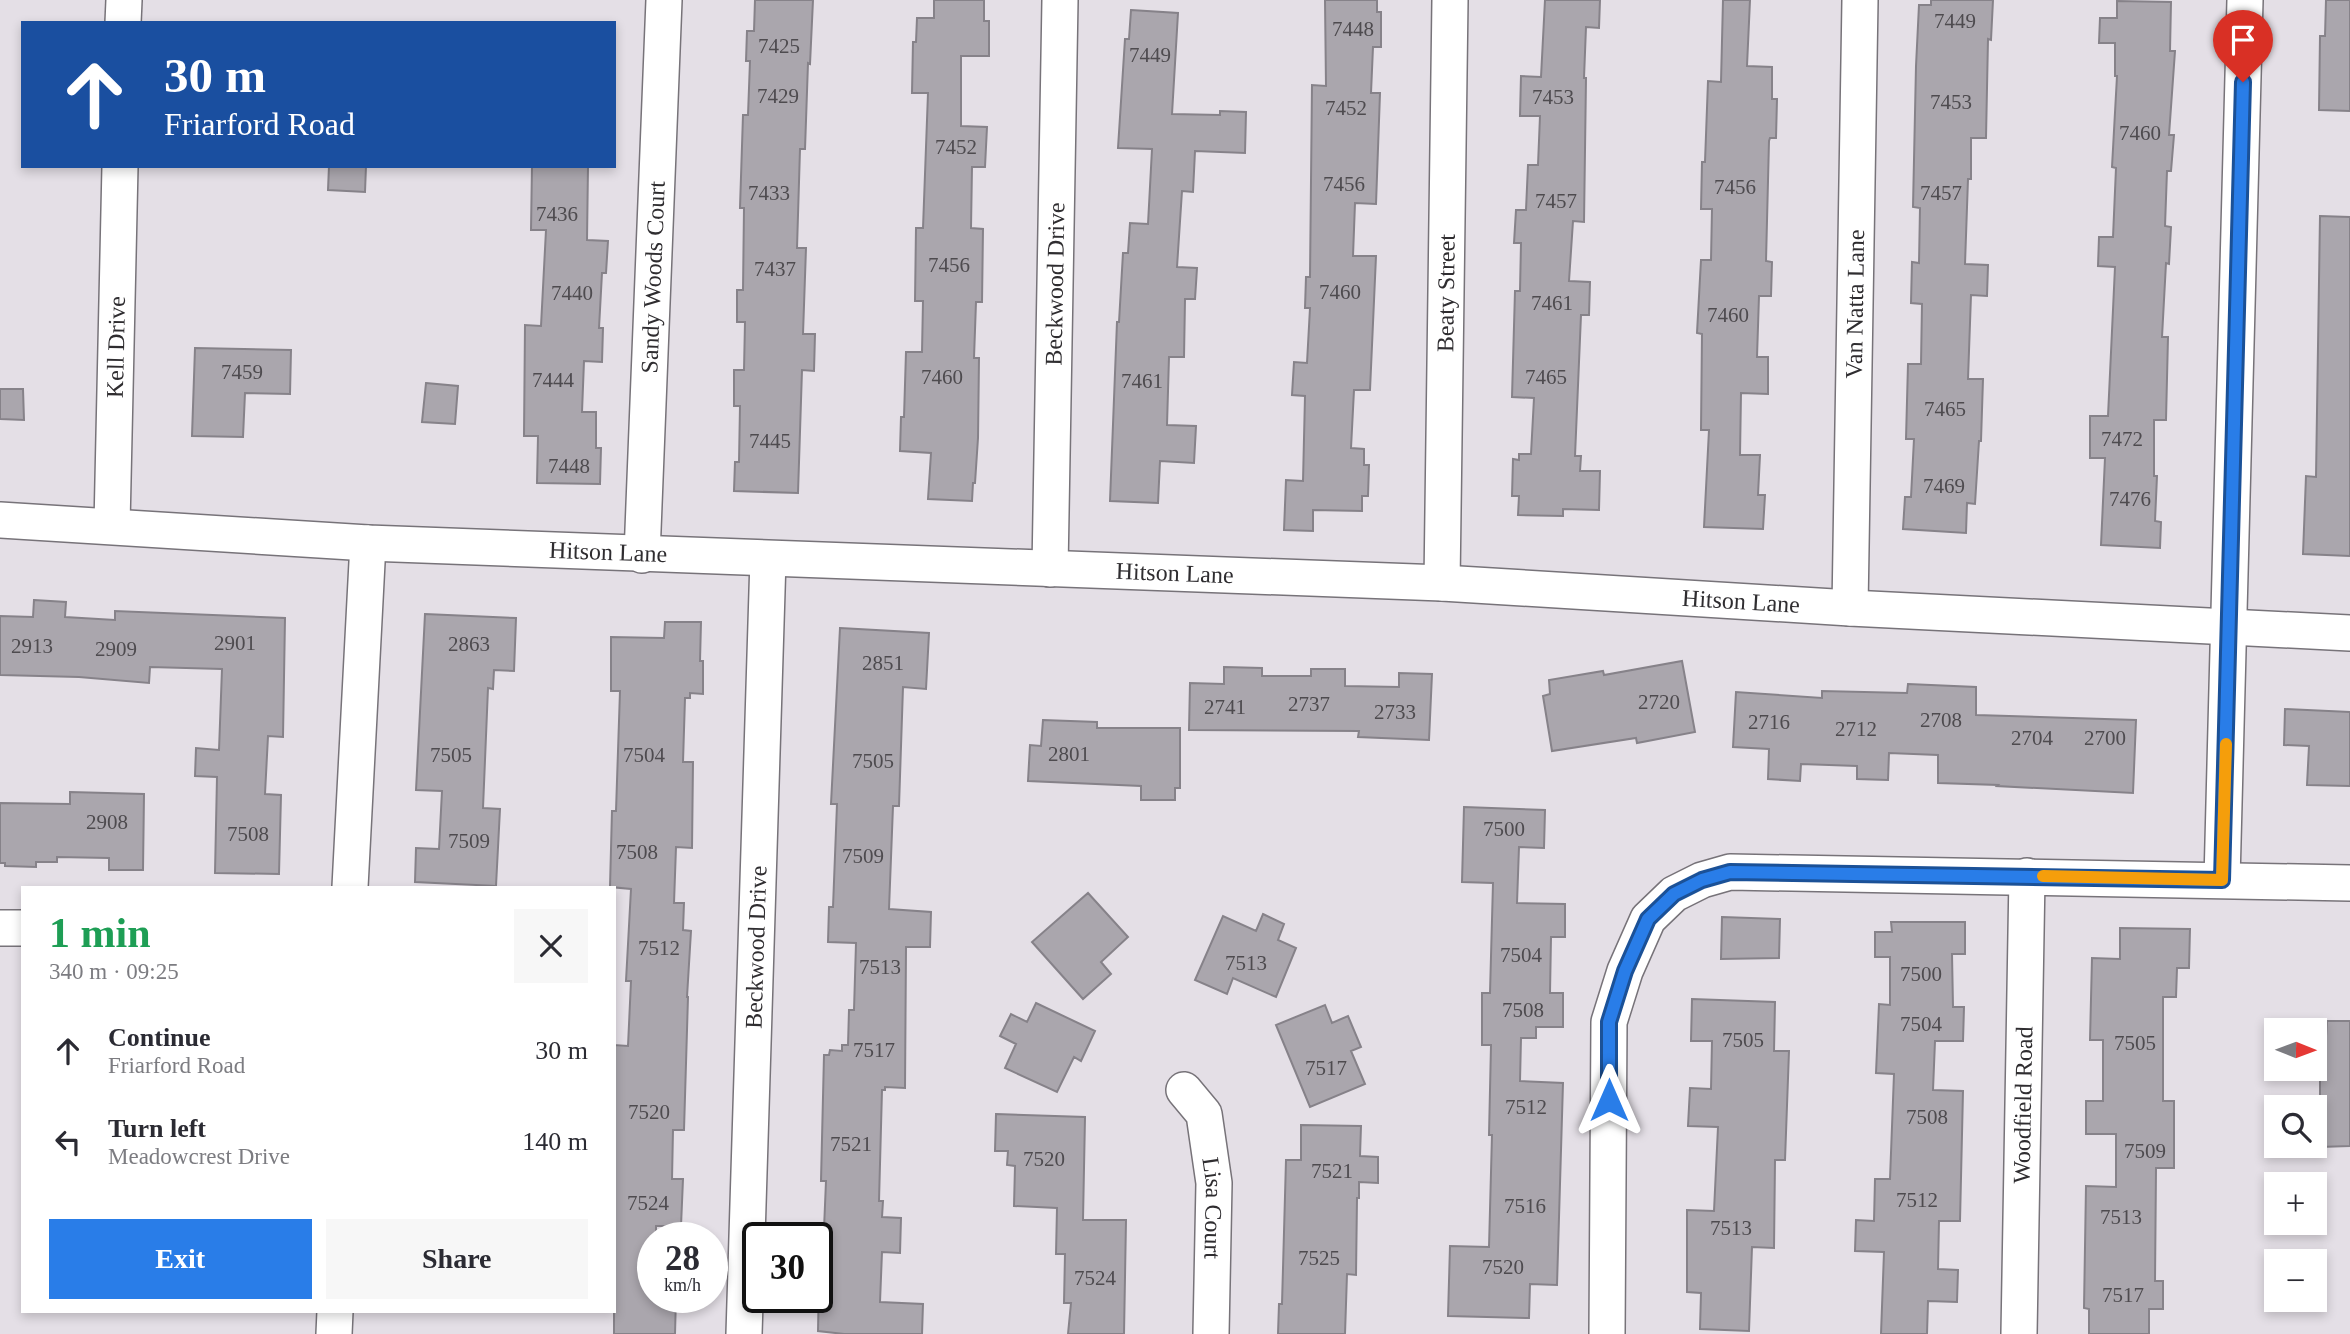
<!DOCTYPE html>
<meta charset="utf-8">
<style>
body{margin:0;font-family:"Times New Roman",serif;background:#f7f7f7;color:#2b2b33;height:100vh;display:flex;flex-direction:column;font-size:26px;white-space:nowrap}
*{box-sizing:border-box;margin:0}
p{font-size:23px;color:#7c7c81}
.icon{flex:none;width:38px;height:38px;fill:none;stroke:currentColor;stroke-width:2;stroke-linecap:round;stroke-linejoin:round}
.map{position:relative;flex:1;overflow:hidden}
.details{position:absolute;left:21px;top:886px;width:595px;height:427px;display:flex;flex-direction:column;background:#fff;border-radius:0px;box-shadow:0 4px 10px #0003}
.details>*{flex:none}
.guide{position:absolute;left:21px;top:21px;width:595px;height:147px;border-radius:0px;box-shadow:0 4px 10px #0003;background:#1a4fa0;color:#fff;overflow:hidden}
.needle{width:46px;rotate:91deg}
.buttons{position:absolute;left:2264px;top:1018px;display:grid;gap:14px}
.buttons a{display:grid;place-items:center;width:63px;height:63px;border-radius:0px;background:#fff;box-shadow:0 4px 10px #0003;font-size:35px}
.speed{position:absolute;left:637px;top:1222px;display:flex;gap:14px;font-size:35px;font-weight:700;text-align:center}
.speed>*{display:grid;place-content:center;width:91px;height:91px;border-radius:50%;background:#fff;box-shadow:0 4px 10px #0003;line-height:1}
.speed small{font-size:18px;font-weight:400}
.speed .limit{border:4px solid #111;border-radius:10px;background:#fff;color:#111}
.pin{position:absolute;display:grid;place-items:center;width:60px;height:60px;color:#fff;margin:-72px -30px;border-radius:50% 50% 50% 0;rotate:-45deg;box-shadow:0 0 7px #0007}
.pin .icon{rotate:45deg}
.me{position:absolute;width:77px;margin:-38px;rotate:0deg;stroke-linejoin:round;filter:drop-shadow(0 0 5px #0008)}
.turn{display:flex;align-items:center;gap:24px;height:147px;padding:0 28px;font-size:32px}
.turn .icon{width:91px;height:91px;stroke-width:2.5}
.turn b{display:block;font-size:49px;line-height:60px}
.round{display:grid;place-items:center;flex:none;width:74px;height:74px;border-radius:0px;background:#f7f7f7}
.summary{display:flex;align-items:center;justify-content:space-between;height:119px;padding:0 28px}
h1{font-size:42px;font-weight:800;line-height:52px;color:#1e9e55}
.primary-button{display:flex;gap:14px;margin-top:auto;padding:14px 28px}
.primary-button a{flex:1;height:80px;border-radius:0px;background:#297de8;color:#fff;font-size:28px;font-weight:800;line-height:80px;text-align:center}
.primary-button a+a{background:#f7f7f7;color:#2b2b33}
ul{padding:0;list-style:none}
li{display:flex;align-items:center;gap:21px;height:91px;padding:0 28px}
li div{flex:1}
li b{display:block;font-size:26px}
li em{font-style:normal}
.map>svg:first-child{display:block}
</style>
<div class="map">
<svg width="2350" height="1334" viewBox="0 0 2350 1334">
<rect width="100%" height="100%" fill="#e4dfe6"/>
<path fill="#aaa6ad" stroke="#868289" stroke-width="2" d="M755 0H813L810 64 808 63 805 149H800L797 248H806L803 334H815L814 371 802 370 798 493 734 491 735 462H739L740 406H734V370H744L745 322H737V290H743L744 208H740L743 115H748L750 61H746L747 31H754Z
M934 0H984V21H989V56H961V126L987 127 985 167H972L971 228 983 229 982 302H976L974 358H979L978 438 975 483H973L972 501 928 499 931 453 900 451 901 417H904L906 352H922L923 301H915L916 228H923L928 93H912L913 42H916L917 18H934Z
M1325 0H1377V12H1381V47H1373L1371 93H1380L1376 204 1355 203 1353 256H1376L1370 390H1354L1351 448 1364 449V465H1369L1368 496H1362V511L1313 510V531L1284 530 1286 480 1303 481 1305 396 1292 395 1294 362 1307 363 1310 308H1305L1306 277H1310L1312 85 1326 86Z
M1545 0H1600L1599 28 1586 27 1584 78H1586L1584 222 1573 221 1569 281 1590 282 1589 315H1581L1575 456H1581L1580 471H1600L1599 510 1563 509V516L1518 515 1519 496H1512L1513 459 1519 460V454H1531L1534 398 1512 397 1515 291H1520L1521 243H1514L1516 210H1526L1528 165H1538L1540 116H1520L1521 76 1541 77Z
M1723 0H1750L1747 66 1772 67V99H1777L1776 138H1770L1769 141 1766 261 1772 262 1771 296H1759L1757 357H1768V394L1741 393 1740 455H1760L1758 495H1765L1763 529 1704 527 1709 430H1701L1702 334 1697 333 1701 260H1711L1712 209H1701L1702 162H1705L1708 81 1721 82Z
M1931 0H1993L1991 40 1988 39 1986 138H1971V179H1968L1965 264 1988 265 1987 296 1971 295 1968 379H1983L1981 441H1979L1975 504 1967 503 1966 533 1903 529 1905 497H1911L1914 439H1906L1908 364H1921L1922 304 1911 303 1912 262 1919 263 1920 208 1913 207 1916 66 1919 5H1931Z
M2326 0H2350V111L2319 110 2320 36H2325Z
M2117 1 2171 2 2170 51H2175L2169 135H2174L2171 171H2167L2165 226 2171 227 2169 264 2166 263 2162 337H2168L2166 420H2154V476H2157L2155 521 2161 522 2160 548 2101 545 2105 458H2090V416H2108L2115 267 2098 266 2099 237H2113L2116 168 2112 167 2117 76H2115V43H2099L2100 18H2117Z
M1131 10 1178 13 1172 114 1220 115V111L1246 112 1245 153 1195 151 1193 192 1182 191 1177 267 1197 268 1195 299H1185L1184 357H1169L1167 425 1196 426 1194 463 1160 461 1158 503 1110 501 1117 322H1119L1123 253H1128L1130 223 1148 224 1152 149 1118 148 1125 39H1129Z
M329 166H366L365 192 328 190Z
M532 166H588L587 240 608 241 606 273H602L599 328H603L602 362 584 361 582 412H596V448H601L600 484 537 483 538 436H524L525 325 541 326 546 230H531Z
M2320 216 2350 217V556L2303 554 2306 476 2316 477Z
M195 348 291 350 290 394 245 393 243 437 192 436Z
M426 383 458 386 455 424 422 422Z
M0 389H23L24 420 0 419Z
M34 600 66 602 65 617 115 620V611L285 618 283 737 268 736 265 794 281 795 279 874 215 873 217 777 195 776 196 748 219 750 222 669 150 667 149 683 79 677 0 675V616L33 617Z
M425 614 516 618 514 671 494 670 493 689 488 688 483 808 500 809 496 886 415 882 416 848 439 849 442 791 416 790Z
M665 622H701L700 661H703V694L690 693V698H685L683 762H693L692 848 676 847 674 903H684L683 930 691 931 687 997H688L684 1130H673L672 1179H683L681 1226H656V1237H653V1297H676L675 1334H614V1045L628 1046 631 981H626L631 889 610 887 612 811H616L620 691H611V637L664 638Z
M840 628 929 633 926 689 903 687 899 806H893L889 909 931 912 930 947H906L905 1088 885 1087V1090H882L879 1201H883L882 1217 901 1218 900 1253 882 1252 880 1302 923 1304 922 1334H844L818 1331 820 1229H824L826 1181H821L824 1055H829L830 1050 842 1051V1045H848L849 1010H854L856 943 828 942 829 907H833L837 804H831Z
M1682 661 1695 732 1637 743 1636 738 1552 751 1543 696 1550 694 1549 680 1603 671 1604 675Z
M1224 667 1262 668V676H1311V669H1345V686L1399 687V673L1432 674 1429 740 1358 737 1359 731 1189 730 1190 683 1224 684Z
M1908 684 1976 687V715L2136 720 2133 793 1997 786 1998 785 1938 783V755L1889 753 1888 780 1857 779V766L1801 764 1800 781 1768 779 1769 749 1733 747 1736 692 1822 698V691L1907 693Z
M2285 709 2350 712V786L2307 785 2309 746 2284 745Z
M1043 720 1097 722V728H1180V788H1175V800H1141V786L1028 781 1030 745 1041 746Z
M70 792 144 794 143 870H109V858L57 857V862H36V867L5 866V863H0V803L70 804Z
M1464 807 1545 810 1544 848 1519 847 1517 903 1565 904V937H1551L1550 993H1563V1027H1536V1038H1521L1520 1081 1563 1083 1557 1285 1530 1284 1529 1318 1448 1316 1450 1246 1489 1247 1492 1135H1489L1491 1045H1482V993H1490L1493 883 1462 882Z
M1088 893 1128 937 1101 962 1111 974 1083 999 1032 942Z
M1263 914 1284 924 1278 940 1296 948 1276 997 1233 978 1227 994 1195 980 1223 916 1256 931Z
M1722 917 1780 919 1779 958 1721 959Z
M1891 922H1965V954H1952L1953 1007H1964L1963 1041H1935L1933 1090 1963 1091 1960 1221H1939L1938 1269 1958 1270 1957 1302 1928 1301 1927 1334H1881L1884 1252 1855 1251 1856 1220 1874 1221 1875 1179H1890L1894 1074 1876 1073 1879 1004 1890 1005V957H1875V932H1892Z
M2120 928 2190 929 2189 968H2177L2176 997H2163V1101H2174V1168H2156L2155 1281H2163V1309H2149V1334H2089V1309L2084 1308 2086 1186 2116 1187V1134H2086V1101H2103V1040H2090L2092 958 2120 959Z
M1692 999 1775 1002 1774 1051H1789L1785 1160H1775L1774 1248 1752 1247 1749 1331 1700 1329 1701 1293 1687 1292V1210L1714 1211 1718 1127 1688 1126 1690 1088 1711 1089 1712 1041H1691Z
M1036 1003 1095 1031 1081 1061 1074 1057 1057 1092 1005 1068 1016 1044 1000 1036 1011 1014 1027 1022Z
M1325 1005 1332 1023 1348 1016 1361 1047 1351 1051 1365 1084 1310 1107 1276 1025Z
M2327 1021H2350V1146L2320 1147V1051H2325Z
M996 1114 1085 1117 1083 1220H1126L1124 1334H1068L1071 1303H1064L1065 1254H1056L1057 1208 1014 1206 1015 1166 1007 1165 1008 1151H995Z
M1301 1125 1361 1126 1360 1156 1378 1157V1183L1359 1182V1198H1357L1356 1275 1347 1274 1345 1334H1278L1279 1304H1282L1286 1160H1301Z"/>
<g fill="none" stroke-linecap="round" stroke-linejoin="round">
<defs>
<g id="minor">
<path d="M123 23 124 0"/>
<path id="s1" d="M0 520 368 543 1442 583 1850 608 2350 633"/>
<path id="s2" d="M112 525 120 166"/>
<path id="s3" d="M642 555 664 0"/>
<path id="s4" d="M1050 569 1060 0"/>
<path id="s5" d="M1442 583 1450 0"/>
<path id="s6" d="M1850 608 1860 0"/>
<path d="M2222 880 2245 0"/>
<path d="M350 887 368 543"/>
<path d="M0 928H23"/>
<path id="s7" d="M1184 1090 1204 1114 1214 1183 1211 1334"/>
<path d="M334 1334 335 1311"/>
<path id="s8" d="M744 1334 768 559"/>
<path d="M1607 1334 1609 1022 1625 971 1648 919 1674 894 1702 880 1730 872 2350 883"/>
<path id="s9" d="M2019 1334 2027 876"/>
</g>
</defs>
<use href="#minor" stroke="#777379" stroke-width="38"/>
<use href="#minor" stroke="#fff" stroke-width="35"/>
</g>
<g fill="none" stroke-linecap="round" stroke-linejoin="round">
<defs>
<path id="route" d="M1609 1100V1022L1625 971 1648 919 1674 894 1702 880 1730 872 2222 880 2243 82"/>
</defs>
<use href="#route" stroke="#1b5197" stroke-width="18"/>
<use href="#route" stroke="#297de8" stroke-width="12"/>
<path stroke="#f59e0b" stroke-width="12" d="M2043 876 2222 880 2226 744"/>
</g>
<g text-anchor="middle" stroke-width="5" stroke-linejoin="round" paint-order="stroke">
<g font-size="21" fill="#4e4b4f">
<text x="1955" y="28">7449</text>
<text x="1353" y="36">7448</text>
<text x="779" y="53">7425</text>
<text x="1150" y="62">7449</text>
<text x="778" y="103">7429</text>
<text x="1553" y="104">7453</text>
<text x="1951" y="109">7453</text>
<text x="1346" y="115">7452</text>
<text x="2140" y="140">7460</text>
<text x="956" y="154">7452</text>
<text x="1344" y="191">7456</text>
<text x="1735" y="194">7456</text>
<text x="769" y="200">7433</text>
<text x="1941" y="200">7457</text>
<text x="1556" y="208">7457</text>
<text x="557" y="221">7436</text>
<text x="949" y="272">7456</text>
<text x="775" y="276">7437</text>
<text x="1340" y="299">7460</text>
<text x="572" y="300">7440</text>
<text x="1552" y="310">7461</text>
<text x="1728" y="322">7460</text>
<text x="242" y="379">7459</text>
<text x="942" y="384">7460</text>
<text x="1546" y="384">7465</text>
<text x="553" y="387">7444</text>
<text x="1142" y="388">7461</text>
<text x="1945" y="416">7465</text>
<text x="2122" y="446">7472</text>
<text x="770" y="448">7445</text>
<text x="569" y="473">7448</text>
<text x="1944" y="493">7469</text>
<text x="2130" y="506">7476</text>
<text x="235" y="650">2901</text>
<text x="469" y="651">2863</text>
<text x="32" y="653">2913</text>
<text x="116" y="656">2909</text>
<text x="883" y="670">2851</text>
<text x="1659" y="709">2720</text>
<text x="1309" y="711">2737</text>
<text x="1225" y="714">2741</text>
<text x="1395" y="719">2733</text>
<text x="1941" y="727">2708</text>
<text x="1769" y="729">2716</text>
<text x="1856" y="736">2712</text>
<text x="2032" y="745">2704</text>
<text x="2105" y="745">2700</text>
<text x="1069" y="761">2801</text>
<text x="451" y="762">7505</text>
<text x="644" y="762">7504</text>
<text x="873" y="768">7505</text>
<text x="107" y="829">2908</text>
<text x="1504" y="836">7500</text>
<text x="248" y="841">7508</text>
<text x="469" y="848">7509</text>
<text x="637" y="859">7508</text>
<text x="863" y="863">7509</text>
<text x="659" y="955">7512</text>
<text x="1521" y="962">7504</text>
<text x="1246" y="970">7513</text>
<text x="880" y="974">7513</text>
<text x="1921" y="981">7500</text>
<text x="1523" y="1017">7508</text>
<text x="1921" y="1031">7504</text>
<text x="1743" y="1047">7505</text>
<text x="2135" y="1050">7505</text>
<text x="874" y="1057">7517</text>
<text x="1326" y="1075">7517</text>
<text x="1526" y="1114">7512</text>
<text x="649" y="1119">7520</text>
<text x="1927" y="1124">7508</text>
<text x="851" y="1151">7521</text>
<text x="2145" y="1158">7509</text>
<text x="1044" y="1166">7520</text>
<text x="1332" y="1178">7521</text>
<text x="1917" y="1207">7512</text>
<text x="648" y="1210">7524</text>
<text x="1525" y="1213">7516</text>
<text x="2121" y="1224">7513</text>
<text x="1731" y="1235">7513</text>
<text x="1319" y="1265">7525</text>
<text x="1503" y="1274">7520</text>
<text x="1095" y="1285">7524</text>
<text x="2123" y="1302">7517</text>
</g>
<g font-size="24" fill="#2f2d30" stroke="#e4dfe6">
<text dy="8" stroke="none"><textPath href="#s3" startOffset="278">Sandy Woods Court</textPath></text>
<text dy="8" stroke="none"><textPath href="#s4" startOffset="285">Beckwood Drive</textPath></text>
<text dy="8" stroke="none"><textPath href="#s5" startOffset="290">Beaty Street</textPath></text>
<text dy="8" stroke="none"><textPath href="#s6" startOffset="304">Van Natta Lane</textPath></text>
<text dy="8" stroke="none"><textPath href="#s2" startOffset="178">Kell Drive</textPath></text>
<text dy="8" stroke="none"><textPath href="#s1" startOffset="609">Hitson Lane</textPath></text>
<text dy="8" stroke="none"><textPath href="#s1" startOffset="1176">Hitson Lane</textPath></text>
<text dy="8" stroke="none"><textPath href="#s1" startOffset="1743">Hitson Lane</textPath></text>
<text dy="8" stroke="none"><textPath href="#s8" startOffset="387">Beckwood Drive</textPath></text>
<text dy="8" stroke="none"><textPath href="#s9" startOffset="229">Woodfield Road</textPath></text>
<text dy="8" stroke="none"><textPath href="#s7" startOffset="126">Lisa Court</textPath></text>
</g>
</g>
</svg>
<div class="buttons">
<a><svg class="needle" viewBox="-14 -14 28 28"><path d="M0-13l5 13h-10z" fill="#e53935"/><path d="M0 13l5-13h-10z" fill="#7c7c81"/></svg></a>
<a><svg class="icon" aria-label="search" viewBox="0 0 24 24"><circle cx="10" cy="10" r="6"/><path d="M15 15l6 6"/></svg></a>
<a>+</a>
<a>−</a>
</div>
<div class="speed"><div>28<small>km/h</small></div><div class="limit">30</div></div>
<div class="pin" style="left:2243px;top:82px;background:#d93025"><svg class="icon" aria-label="arrive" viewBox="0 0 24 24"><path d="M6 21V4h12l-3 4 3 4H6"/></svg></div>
<svg class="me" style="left:1609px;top:1100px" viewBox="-20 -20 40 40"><path d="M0-17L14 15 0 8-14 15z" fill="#297de8" stroke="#fff" stroke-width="4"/></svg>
<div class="guide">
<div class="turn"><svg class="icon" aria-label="ahead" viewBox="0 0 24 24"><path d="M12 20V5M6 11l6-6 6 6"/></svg><div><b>30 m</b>Friarford Road</div></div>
</div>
<section class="details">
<div class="summary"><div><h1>1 min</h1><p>340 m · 09:25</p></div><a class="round"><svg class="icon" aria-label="close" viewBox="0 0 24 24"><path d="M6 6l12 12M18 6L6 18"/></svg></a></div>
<ul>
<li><svg class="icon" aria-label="ahead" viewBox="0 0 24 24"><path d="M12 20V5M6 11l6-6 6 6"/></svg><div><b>Continue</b><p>Friarford Road</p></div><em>30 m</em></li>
<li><svg class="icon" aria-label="left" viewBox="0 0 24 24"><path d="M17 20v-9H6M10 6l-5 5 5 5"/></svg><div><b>Turn left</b><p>Meadowcrest Drive</p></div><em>140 m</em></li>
</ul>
<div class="primary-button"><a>Exit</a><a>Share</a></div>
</section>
</div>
